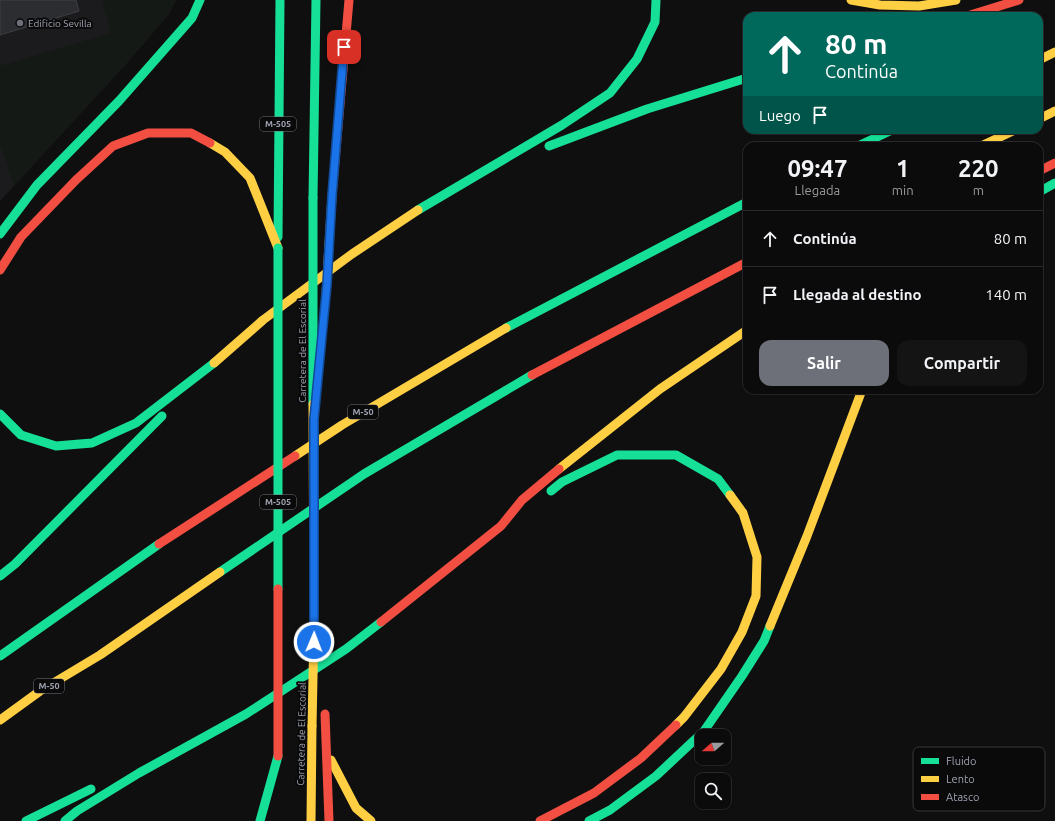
<!DOCTYPE html>
<html lang="es">
<meta charset="utf-8">
<style>
body{margin:0;font-family:Ubuntu,sans-serif;background:#141415;color:#f1f3f6;height:100vh;display:flex;flex-direction:column;font-size:15px;white-space:nowrap}
*{box-sizing:border-box;margin:0}
p{font-size:13px;color:#9a9b9d}
.icon{flex:none;width:22px;height:22px;fill:none;stroke:currentColor;stroke-width:2;stroke-linecap:round;stroke-linejoin:round}
.map{position:relative;flex:1;overflow:hidden}
.side{position:absolute;left:743px;top:142px;width:300px;height:252px;display:flex;flex-direction:column;background:#0b0b0c;border-radius:12px;box-shadow:0 1px 3px #0004,0 0 0 1px #2b2b2d}
.side>*{flex:none}
.hud{position:absolute;left:743px;top:12px;width:300px;height:122px;border-radius:12px;box-shadow:0 1px 3px #0004,0 0 0 1px #2b2b2d;background:#00695c;color:#fff;overflow:hidden}
.needle{width:26px;rotate:250deg}
.buttons{position:absolute;left:695px;top:729px;display:grid;gap:8px}
.buttons a{display:grid;place-items:center;width:36px;height:36px;border-radius:8px;background:#0b0b0c;box-shadow:0 1px 3px #0004,0 0 0 1px #2b2b2d;font-size:20px}
.pin{position:absolute;display:grid;place-items:center;width:34px;height:34px;color:#fff;margin:-17px;border-radius:8px;box-shadow:0 2px 6px #0006}
.me{position:absolute;width:44px;margin:-22px;rotate:1deg;stroke-linejoin:round;filter:drop-shadow(0 0 3px #0008)}
.turn{display:flex;align-items:center;gap:14px;height:84px;padding:0 16px;font-size:18px}
.turn .icon{width:52px;height:52px;stroke-width:2.5}
.turn b{display:block;font-size:28px;line-height:34px}
.then{display:flex;align-items:center;height:38px;padding:0 16px;background:#0003;gap:8px;font-size:15px}
.eta{display:flex;justify-content:space-evenly;align-items:center;height:68px;text-align:center}
.eta b{font-size:24px;font-weight:700;line-height:28px}
.action{display:flex;gap:8px;margin-top:auto;padding:8px 16px}
.action a{flex:1;height:46px;border-radius:12px;background:#6d6f79;color:#fff;font-size:16px;font-weight:700;line-height:46px;text-align:center}
.action a+a{background:#141415;color:#f1f3f6}
ul{padding:0;list-style:none}
li{display:flex;align-items:center;gap:12px;height:56px;padding:0 16px;border-top:1px solid #2b2b2d}
li div{flex:1}
li b{display:block;font-size:15px}
li em{font-style:normal}
.map>svg:first-child{display:block}
</style>
<div class="map">
<svg width="1055" height="821" viewBox="0 0 1055 821">
<rect width="100%" height="100%" fill="#0f0f10"/>
<path fill="#1b1a1c" d="M0 0H176L169 14 127 63 0 201Z"/>
<path fill="#151916" d="M102 0H176L169 14 127 63 14 185 0 144V66L111 33Z"/>
<path fill="#2c2d30" stroke="#3e3f44" d="M0 0H76L79 11 0 35Z"/>
<g fill="none" stroke-linecap="round" stroke-linejoin="round">
<path stroke="#16e098" stroke-width="9" d="M549 146 647 109 747 78
M858 146 892 130
M1039 192 1055 183
M313 198 316 0
M418 210 562 125 610 93 637 59 655 22 656 0
M0 234 37 185 119 101 192 18 200 0
M278 237 280 0
M506 328 747 202
M0 414 21 435 56 446 92 443 136 423 214 363
M551 491 562 482 617 455H676L718 479 730 495
M220 572 364 474 532 375
M0 576 15 564 162 416
M0 656 159 544
M26 821 91 789
M65 821 77 811 139 773 246 714 346 649 381 622
M260 821 278 756
M589 821 610 810 656 776 704 731 742 676 764 641 770 626"/>
<path stroke="#ffcf43" stroke-width="9" d="M851 0 880 5 919 6 956 0
M1039 60 1055 52
M1039 119 1055 111
M210 143 225 152 250 178 278 248
M981 146 1015 130
M214 363 263 320 352 254 418 210
M295 456 342 425 506 328
M559 469 660 389 747 330
M770 626 807 536 862 390
M0 720 40 691 100 655 220 572
M676 725 684 717 721 669 742 632 756 596 757 557 743 513 730 495
M331 760 356 808 371 821
M311 821 312 726"/>
<path stroke="#f24e42" stroke-width="9" d="M967 16 1019 0
M1039 171 1055 163
M332 196 349 0
M0 270 21 237 76 180 113 146 148 133H191L210 143
M532 375 747 262
M159 544 295 456
M381 622 501 526 522 500 559 469
M325 714 329 821
M540 821 594 793 641 758 676 725"/>
<path stroke="#16e098" stroke-width="9" d="M313 198V404
M278 248V589"/>
<path stroke="#ffcf43" stroke-width="9" d="M326 294 332 196
M312 726 314 629 313 404"/>
<path stroke="#f24e42" stroke-width="9" d="M278 589V756"/>
</g>
<g fill="none" stroke-linecap="round" stroke-linejoin="round">
<defs>
<path id="route" d="M314 642V419L327 284 332 196 344 47"/>
</defs>
<use href="#route" stroke="#114b97" stroke-width="10"/>
<use href="#route" stroke="#1a73e8" stroke-width="7"/>
</g>
<circle fill="#6d6f79" stroke="#0a0a0b" stroke-width="1.5" cx="20" cy="23" r="4"/>
<g text-anchor="middle" stroke-width="4" stroke-linejoin="round" paint-order="stroke">
<g fill="#0a0a0b" stroke="#73757f" stroke-width="1">
<rect x="260" y="117" width="36" height="14" rx="3"/>
<rect x="348" y="405" width="30" height="14" rx="3"/>
<rect x="260" y="495" width="36" height="14" rx="3"/>
<rect x="34" y="679" width="30" height="14" rx="3"/>
</g>
<g font-size="9" font-weight="bold" fill="#a0a3b1">
<text x="278" y="127">M-505</text>
<text x="363" y="415">M-50</text>
<text x="278" y="505">M-505</text>
<text x="49" y="689">M-50</text>
</g>
<g font-size="10" fill="#a0a3b1" stroke="#0a0a0b" text-anchor="start">
<text x="28" y="27">Edificio Sevilla</text>
</g>
<g font-size="10" fill="#a0a3b1" stroke="#0a0a0b">
<text transform="translate(302 351) rotate(-90)" y="4">Carretera de El Escorial</text>
<text transform="translate(301 734) rotate(-89)" y="4">Carretera de El Escorial</text>
</g>
</g>
<rect x="913" y="747" width="132" height="64" rx="6" fill="#0a0a0b" stroke="#37383d" stroke-width="1"/>
<rect x="921" y="758" width="18" height="6" fill="#16e098"/>
<rect x="921" y="776" width="18" height="6" fill="#ffcf43"/>
<rect x="921" y="794" width="18" height="6" fill="#f24e42"/>
<g font-size="11" fill="#a0a3b1">
<text x="946" y="765">Fluido</text>
<text x="946" y="783">Lento</text>
<text x="946" y="801">Atasco</text>
</g>
</svg>
<div class="buttons">
<a><svg class="needle" viewBox="-14 -14 28 28"><path d="M0-13l5 13h-10z" fill="#e53935"/><path d="M0 13l5-13h-10z" fill="#9a9b9d"/></svg></a>
<a><svg class="icon" aria-label="search" viewBox="0 0 24 24"><circle cx="10" cy="10" r="6"/><path d="M15 15l6 6"/></svg></a>
</div>
<div class="pin" style="left:344px;top:47px;background:#d93025"><svg class="icon" aria-label="arrive" viewBox="0 0 24 24"><path d="M6 21V4h12l-3 4 3 4H6"/></svg></div>
<svg class="me" style="left:314px;top:642px" viewBox="-20 -20 40 40"><circle r="17" fill="#1a73e8" stroke="#fff" stroke-width="3"/><path d="M0-11L8 9 0 5-8 9z" fill="#fff"/></svg>
<div class="hud">
<div class="turn"><svg class="icon" aria-label="ahead" viewBox="0 0 24 24"><path d="M12 20V5M6 11l6-6 6 6"/></svg><div><b>80 m</b>Continúa</div></div>
<div class="then">Luego<svg class="icon" aria-label="arrive" viewBox="0 0 24 24"><path d="M6 21V4h12l-3 4 3 4H6"/></svg></div>
</div>
<section class="side">
<div class="eta">
<div><b>09:47</b><p>Llegada</p></div>
<div><b>1</b><p>min</p></div>
<div><b>220</b><p>m</p></div>
</div>
<ul>
<li><svg class="icon" aria-label="ahead" viewBox="0 0 24 24"><path d="M12 20V5M6 11l6-6 6 6"/></svg><div><b>Continúa</b></div><em>80 m</em></li>
<li><svg class="icon" aria-label="arrive" viewBox="0 0 24 24"><path d="M6 21V4h12l-3 4 3 4H6"/></svg><div><b>Llegada al destino</b></div><em>140 m</em></li>
</ul>
<div class="action"><a>Salir</a><a>Compartir</a></div>
</section>
</div>
